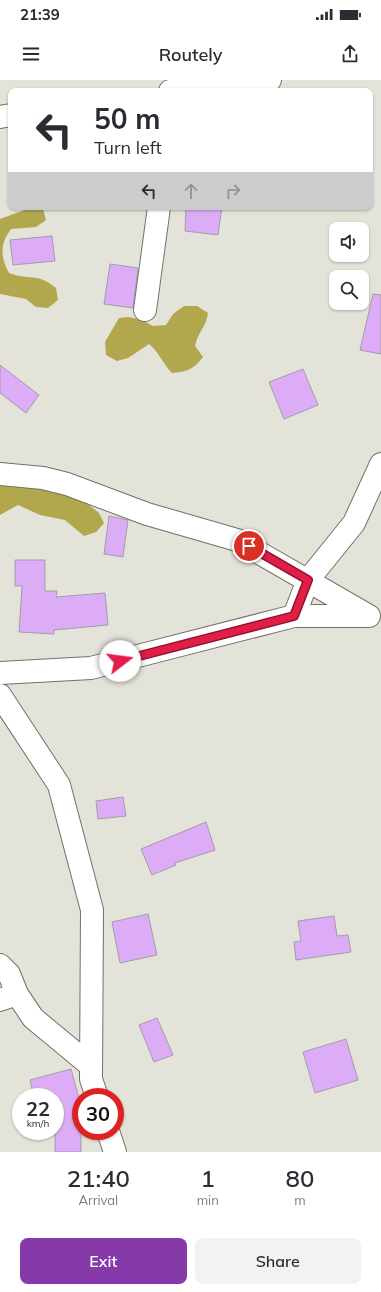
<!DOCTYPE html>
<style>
body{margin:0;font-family:Mulish,sans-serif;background:#f2f2f3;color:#2b2b33;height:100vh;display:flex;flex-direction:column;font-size:15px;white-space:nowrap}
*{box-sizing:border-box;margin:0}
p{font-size:13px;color:#7c7c81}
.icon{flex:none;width:22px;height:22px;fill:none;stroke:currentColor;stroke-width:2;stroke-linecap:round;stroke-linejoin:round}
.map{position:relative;height:1072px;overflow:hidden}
.sheet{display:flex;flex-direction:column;background:#fff;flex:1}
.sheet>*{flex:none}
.hud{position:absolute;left:8px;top:8px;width:365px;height:122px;border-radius:8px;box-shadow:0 1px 3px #0004;background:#fff;color:#2b2b33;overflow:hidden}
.fabs{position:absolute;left:329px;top:142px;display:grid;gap:8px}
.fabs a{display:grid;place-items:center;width:40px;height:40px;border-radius:8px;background:#fff;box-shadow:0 1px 3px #0004;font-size:20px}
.speed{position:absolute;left:12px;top:1008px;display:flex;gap:8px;font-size:20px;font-weight:700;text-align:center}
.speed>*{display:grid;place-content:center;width:52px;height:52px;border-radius:50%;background:#fff;box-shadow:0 1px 3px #0004;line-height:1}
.speed small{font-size:10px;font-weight:400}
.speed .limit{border:6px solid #d22;background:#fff;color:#111}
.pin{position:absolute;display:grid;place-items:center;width:34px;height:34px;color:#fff;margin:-17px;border:2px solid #fff;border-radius:50%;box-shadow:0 1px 4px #0007}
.me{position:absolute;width:44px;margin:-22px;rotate:75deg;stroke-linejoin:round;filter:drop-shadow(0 0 3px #0008)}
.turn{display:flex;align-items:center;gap:14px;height:84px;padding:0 20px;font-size:18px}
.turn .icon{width:52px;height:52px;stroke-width:2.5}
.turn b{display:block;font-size:28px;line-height:34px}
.lanes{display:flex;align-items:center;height:38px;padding:0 20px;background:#0003;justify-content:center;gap:20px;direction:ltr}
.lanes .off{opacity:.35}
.eta{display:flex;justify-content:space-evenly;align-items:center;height:68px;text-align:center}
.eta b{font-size:24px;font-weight:600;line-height:28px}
.cta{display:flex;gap:8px;margin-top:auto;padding:8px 20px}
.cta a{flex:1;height:46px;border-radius:8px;background:#8639a9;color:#fff;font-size:16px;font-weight:600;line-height:46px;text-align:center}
.cta a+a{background:#f2f2f3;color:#2b2b33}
.status{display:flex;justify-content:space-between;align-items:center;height:28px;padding:0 20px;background:#fff;direction:ltr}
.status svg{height:11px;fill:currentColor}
header{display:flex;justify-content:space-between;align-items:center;height:52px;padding:0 20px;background:#fff;font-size:18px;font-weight:600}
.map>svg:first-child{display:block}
</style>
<div class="status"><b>21:39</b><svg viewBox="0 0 49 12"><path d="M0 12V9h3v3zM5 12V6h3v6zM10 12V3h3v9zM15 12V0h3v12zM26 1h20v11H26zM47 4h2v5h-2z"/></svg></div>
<header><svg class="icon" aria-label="menu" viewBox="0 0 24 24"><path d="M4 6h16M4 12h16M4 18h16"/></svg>Routely<svg class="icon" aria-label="share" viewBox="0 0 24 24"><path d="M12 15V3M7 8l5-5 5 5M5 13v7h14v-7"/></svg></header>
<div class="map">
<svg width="381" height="1072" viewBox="0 0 381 1072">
<rect width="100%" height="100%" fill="#e4e3da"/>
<path fill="#b1a74d" d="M30 128 43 129 46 140 36 147 11 149C0 164 0 176 9 193 29 201 37 192 56 208L58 220 48 228 36 227 26 219 0 214V139Z
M184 226H197L208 233C206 248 198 251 195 266L203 277C194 289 187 292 172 293 162 283 160 273 149 264L128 278 117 281 106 275 105 262 119 238 129 237 142 240 153 246 166 245 173 234Z
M0 400 42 401 88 424 99 433 104 443 96 452 84 456 65 440 40 435 18 425 0 435Z"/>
<path fill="#dcadf6" stroke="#a29da5" d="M186 127H222L218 155 185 151Z
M52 156 55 181 13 185 10 160Z
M110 184 138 188 133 228 104 224Z
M373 214 381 215V274L360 270Z
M0 285 39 315 26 333 0 313Z
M303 289 318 325 284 339 269 302Z
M109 436 128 440 123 477 104 474Z
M15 480H45V511H57L56 517 105 513 108 545 54 550V554L19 552 22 506H15Z
M123 717 126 736 98 739 96 721Z
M206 742 215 770 175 783 176 785 152 795 141 769Z
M148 834 157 875 120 883 112 842Z
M334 836 337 856 348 855 351 872 296 880 294 862 301 861 298 841Z
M157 938 173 975 154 982 139 945Z
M346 959 358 1000 315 1013 303 972Z
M71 989 81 1026V1072H55V1017H34L30 1000Z"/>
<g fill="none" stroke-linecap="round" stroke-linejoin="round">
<defs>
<path id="minor" d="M170 11 270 0
M0 37 11 35
M145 230 159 127
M0 394 43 398 67 404 147 434 237 460 369 536
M294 536 308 500 354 443 381 384
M0 593 91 588 294 536H368
M0 615 59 705 92 830 91 999 97 1017
M0 885 9 894 17 914
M0 920 17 914 33 938 91 986
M108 1051 115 1072"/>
</defs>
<use href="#minor" stroke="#727169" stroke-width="24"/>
<use href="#minor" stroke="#fff" stroke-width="22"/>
</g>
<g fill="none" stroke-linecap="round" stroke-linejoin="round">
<defs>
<path id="route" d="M120 581 294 536 308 500 249 466"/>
</defs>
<use href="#route" stroke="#92132f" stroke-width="10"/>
<use href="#route" stroke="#e11d48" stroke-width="7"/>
</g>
</svg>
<div class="fabs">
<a><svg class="icon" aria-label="sound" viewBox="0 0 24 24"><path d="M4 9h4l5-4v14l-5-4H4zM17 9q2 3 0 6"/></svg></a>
<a><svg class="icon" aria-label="search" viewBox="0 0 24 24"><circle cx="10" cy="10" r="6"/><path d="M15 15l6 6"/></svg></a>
</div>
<div class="speed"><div>22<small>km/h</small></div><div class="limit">30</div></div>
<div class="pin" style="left:249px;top:466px;background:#d93025"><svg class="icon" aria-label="arrive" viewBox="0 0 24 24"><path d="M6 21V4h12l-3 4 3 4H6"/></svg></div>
<svg class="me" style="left:120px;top:581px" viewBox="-20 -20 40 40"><circle r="19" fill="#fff"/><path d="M0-13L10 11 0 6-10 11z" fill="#e11d48"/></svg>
<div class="hud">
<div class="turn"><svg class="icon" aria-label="left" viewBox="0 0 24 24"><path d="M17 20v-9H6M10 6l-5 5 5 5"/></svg><div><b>50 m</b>Turn left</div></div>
<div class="lanes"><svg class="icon" aria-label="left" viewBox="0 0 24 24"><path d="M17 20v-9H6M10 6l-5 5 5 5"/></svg><svg class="icon off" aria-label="ahead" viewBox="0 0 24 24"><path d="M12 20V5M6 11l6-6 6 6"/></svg><svg class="icon off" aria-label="right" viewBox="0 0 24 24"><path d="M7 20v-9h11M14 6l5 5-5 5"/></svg></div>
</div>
</div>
<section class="sheet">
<div class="eta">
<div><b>21:40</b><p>Arrival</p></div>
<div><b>1</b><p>min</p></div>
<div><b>80</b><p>m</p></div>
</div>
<div class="cta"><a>Exit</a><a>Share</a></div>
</section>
